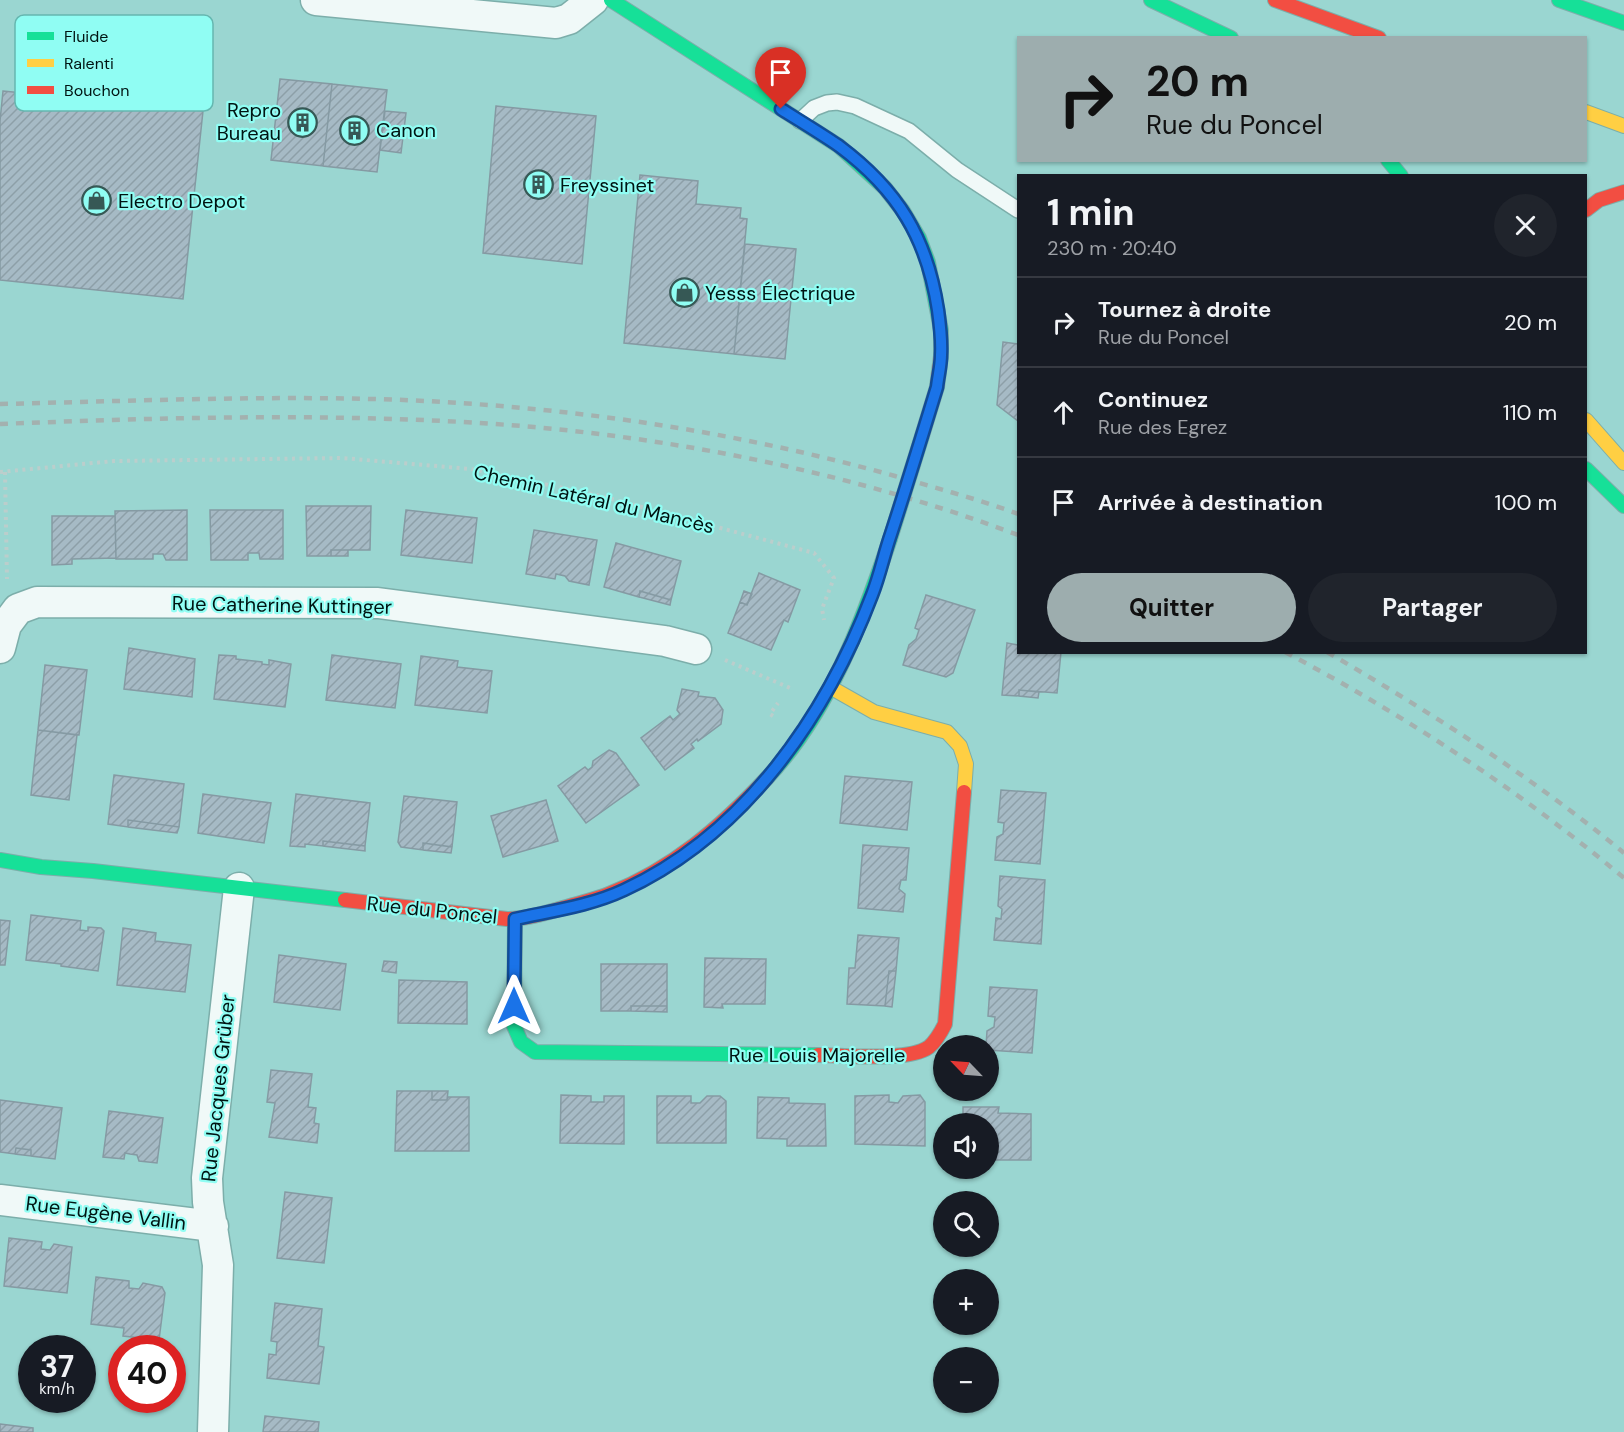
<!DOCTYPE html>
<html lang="fr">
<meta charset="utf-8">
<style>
body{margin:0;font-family:"DM Sans",sans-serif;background:#20242c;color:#f1f3f6;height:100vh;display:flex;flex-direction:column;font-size:22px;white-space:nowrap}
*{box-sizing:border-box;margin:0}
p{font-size:20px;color:#9ea1a6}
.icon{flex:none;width:33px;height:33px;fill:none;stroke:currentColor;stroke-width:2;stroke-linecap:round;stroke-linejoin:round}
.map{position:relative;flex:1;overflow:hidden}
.panel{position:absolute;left:1017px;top:174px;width:570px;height:480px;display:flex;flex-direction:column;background:#171b24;border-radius:0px;box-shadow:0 2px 4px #0004}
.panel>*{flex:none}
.hud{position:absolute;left:1017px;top:36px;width:570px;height:126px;border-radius:0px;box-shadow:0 2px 4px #0004;background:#9dadae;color:#111;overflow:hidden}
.needle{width:39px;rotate:295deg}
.fabs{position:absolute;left:933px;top:1035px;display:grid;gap:12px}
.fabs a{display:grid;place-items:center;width:66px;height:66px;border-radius:50%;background:#171b24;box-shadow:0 2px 4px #0004;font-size:30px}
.speed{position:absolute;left:18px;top:1335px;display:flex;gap:12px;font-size:30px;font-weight:700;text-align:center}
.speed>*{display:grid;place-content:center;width:78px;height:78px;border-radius:50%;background:#171b24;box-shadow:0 2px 4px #0004;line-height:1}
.speed small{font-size:15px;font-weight:400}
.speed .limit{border:9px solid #d22;background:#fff;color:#111}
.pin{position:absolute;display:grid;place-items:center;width:51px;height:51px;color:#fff;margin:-62px -26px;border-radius:50% 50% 50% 0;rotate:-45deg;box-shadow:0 0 6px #0007}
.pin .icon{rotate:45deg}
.me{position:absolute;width:66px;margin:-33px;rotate:0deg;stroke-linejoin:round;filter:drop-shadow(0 0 4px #0008)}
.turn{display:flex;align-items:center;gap:21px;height:126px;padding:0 30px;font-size:27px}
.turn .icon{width:78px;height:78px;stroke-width:2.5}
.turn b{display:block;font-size:42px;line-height:51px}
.round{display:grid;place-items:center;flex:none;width:63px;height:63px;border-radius:32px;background:#20242c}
.head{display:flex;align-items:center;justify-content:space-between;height:102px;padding:0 30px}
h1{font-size:36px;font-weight:700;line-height:45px}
.action{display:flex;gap:12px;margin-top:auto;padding:12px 30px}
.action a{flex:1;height:69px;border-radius:36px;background:#9dadae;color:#111;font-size:24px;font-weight:700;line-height:69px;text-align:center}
.action a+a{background:#20242c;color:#f1f3f6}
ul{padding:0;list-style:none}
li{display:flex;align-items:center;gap:18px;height:90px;padding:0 30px;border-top:2px solid #363941}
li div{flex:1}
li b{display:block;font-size:22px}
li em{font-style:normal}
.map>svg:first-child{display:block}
</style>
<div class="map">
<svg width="1624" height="1432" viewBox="0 0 1624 1432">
<defs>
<pattern id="building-hatch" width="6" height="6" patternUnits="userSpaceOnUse" patternTransform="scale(1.5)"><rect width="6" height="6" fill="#a6bac5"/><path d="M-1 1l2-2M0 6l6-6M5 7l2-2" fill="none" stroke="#8d9fa8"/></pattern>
</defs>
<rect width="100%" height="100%" fill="#9ad6d1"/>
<path fill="url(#building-hatch)" stroke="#859aa3" stroke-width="1.5" d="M280 79 332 84 323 166 271 160Z
M332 84 387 90 377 172 323 166Z
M3 91 203 111 183 299 0 280V121Z
M496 106 596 116 582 264 483 253Z
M385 111 406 113 401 153 380 150Z
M640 175 698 181 696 204 741 208 740 218 747 219 734 354 624 343Z
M745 244 796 249 785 359 734 354Z
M1003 342 1018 344V421L997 405Z
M306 506H371L370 550H331V556H307Z
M187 510V560H166L163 554H153V559H116L115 511Z
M210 510H283V559H260L259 553H248V560H211Z
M406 510 477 518 472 563 401 555Z
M52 516H115L116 558 72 559V564L52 565Z
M534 530 597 540 589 585 569 581 565 576 556 574 555 579 526 574Z
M616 543 681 561 671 600 640 591 639 597 604 587Z
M331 550H348V556H331Z
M759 573 800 590 788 622 784 620 771 650 728 633 740 602 747 605Z
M640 591 671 600 670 605 639 597Z
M744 591 752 594 747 605 740 602Z
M926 595 975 610 953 673 946 677 903 665 909 645 916 639 919 630 915 628Z
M1007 643 1018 645V652H1061L1057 693 1019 690V696L1002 695Z
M129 648 195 659 192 697 124 689Z
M219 655 236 656V659L262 662V664L269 665V660L291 664 285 707 214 699Z
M332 655 401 664 395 708 326 700Z
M421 656 458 661 457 667 492 671 487 713 415 705Z
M45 665 87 670 79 735 38 730Z
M682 689 699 692 698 696 715 698 723 710 721 724 698 741 697 739 691 744 694 748 665 770 641 738 670 716 673 720 680 714 677 710Z
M1019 690 1039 692 1038 698 1019 696Z
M38 730 77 735 69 800 31 795Z
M609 750 616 753 639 785 586 823 558 786 585 767 588 770 592 767 593 761Z
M114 775 184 784 179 827 128 820V827L108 824Z
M845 776 912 782 907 830 840 823Z
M1001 790 1046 793 1040 864 995 860 997 837 1003 834 1004 823 998 822Z
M203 794 271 803 264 843 198 833Z
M296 794 370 803 365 846 323 841V846L305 844V847L290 846Z
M404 796 457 802 452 847 423 843V850L401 847 398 842Z
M546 800 558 841 503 857 491 816Z
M128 820 179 827 177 833 128 827Z
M323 841 365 846V851L323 846Z
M423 843 452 847 451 853 423 850Z
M863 845 909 848 906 880H901L899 889 905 894 903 912 858 908Z
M1000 876 1045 880 1041 944 994 940 996 918 1001 919 1002 909 998 906Z
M31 915 81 921 80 930 88 931V927L101 928 104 931 98 971 61 966V964L26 960Z
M0 920 10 921 5 965H0Z
M123 928 156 933 155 941 191 945 185 992 117 985Z
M858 935 899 938 896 971H889L885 1006 847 1004 849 968H855Z
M279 955 346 964 340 1010 274 1002Z
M705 958 766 959 765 1004H722L723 1008 704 1007Z
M384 961 397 962 396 973 382 971Z
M601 964H667V1006H631V1011H601Z
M889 971H896L892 1007 885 1006Z
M399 980 467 982V1024L398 1023Z
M990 987 1037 990 1032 1053 988 1050V1046H986L987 1031 994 1027 995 1017 988 1016Z
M631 1006H667V1012L631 1011Z
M271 1070 312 1074 308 1107 316 1108 314 1123 319 1124 317 1143 269 1137 275 1103 267 1102Z
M397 1091H432V1100H447L448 1097H469V1151H395Z
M432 1091H448L447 1100H432Z
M561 1095 591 1096V1102H604V1096H624V1144L560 1143Z
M889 1095V1102L898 1103 903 1096 920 1095 925 1102V1146L855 1144V1096Z
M657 1096H691V1103H700L707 1096H720L726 1101V1143H657Z
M758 1097 789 1098V1103L825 1104 826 1146H787V1139L757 1138Z
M0 1100 62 1108 55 1159 31 1156V1150L16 1148 15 1154 0 1152Z
M963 1107H999L998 1113 1031 1114V1160H993V1153H988V1124H963Z
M109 1111 163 1118 157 1163 139 1161 137 1155 130 1154 125 1153 124 1159 103 1157Z
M16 1148 31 1150V1156L15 1154Z
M285 1192 332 1198 324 1263 277 1258Z
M9 1238 42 1242 41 1249 50 1250 54 1244 72 1247 67 1293 4 1286Z
M96 1277 129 1281V1288L139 1289 143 1283 162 1287 165 1293 159 1340 123 1336 124 1328 91 1324Z
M275 1303 322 1309 318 1346 324 1347 319 1384 267 1378 269 1354 276 1355 277 1342 271 1341Z
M265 1416 319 1422 318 1432H263Z
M0 1424 33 1428V1432H0Z"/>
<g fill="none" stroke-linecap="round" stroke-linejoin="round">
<defs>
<path id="lane" d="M800 121 814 108 827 103 837 102 855 106 909 131 957 170 1018 210"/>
<path id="street" d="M316 0 556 23 569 19 593 0
M0 648 6 625 18 609 37 602 378 603 665 641 696 649
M0 1200 213 1226
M213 1432 218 1265 208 1202 207 1178 239 888"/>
<path id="fast" d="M611 0 839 146 885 188 903 211 919 238 928 262 941 330V356
M1151 0 1231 38
M1559 0 1624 23
M1388 160 1401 176
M1586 469 1624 506
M767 778C829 712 862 623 890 539
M0 860 41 867 93 871 345 900
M515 919 514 1026 521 1042 535 1052 818 1055"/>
<path id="slow" d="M1586 112 1624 126
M1586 420 1624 463
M830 687 874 712 947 732 960 746 966 764 964 792"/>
<path id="jam" d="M1275 0 1379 38
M1586 210 1599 200 1624 192
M922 436 937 387 941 356
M345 900 507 919C528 919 549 912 570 906 583 902 597 899 609 894 672 869 721 827 767 778
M818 1055C845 1055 908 1062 929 1047 936 1041 941 1032 945 1024L964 792"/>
</defs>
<use href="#lane" stroke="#7caeaa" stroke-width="18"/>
<use href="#street" stroke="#7caeaa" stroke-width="33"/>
<use href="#fast" stroke="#7caeaa" stroke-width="16"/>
<use href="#slow" stroke="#7caeaa" stroke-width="16"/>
<use href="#jam" stroke="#7caeaa" stroke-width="16"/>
<path stroke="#bbcecc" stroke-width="4" stroke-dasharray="3 4.5" stroke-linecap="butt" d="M0 472 114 461 342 458 471 469 597 495 814 553 834 578 822 609 824 620
M5 472 7 579
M725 660 790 688
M773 716 770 714 778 703"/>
<use href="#lane" stroke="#f0f9f8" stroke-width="15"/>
<use href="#street" stroke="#f0f9f8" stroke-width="30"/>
<use href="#fast" stroke="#16e098" stroke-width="14"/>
<use href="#slow" stroke="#ffcf43" stroke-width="14"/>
<use href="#jam" stroke="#f24e42" stroke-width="14"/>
<path stroke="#a3b1af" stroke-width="4.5" stroke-dasharray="8 8" stroke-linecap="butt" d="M0 404C135 401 270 395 404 400 571 407 734 431 895 476 936 488 978 499 1018 514
M0 424C177 417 357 412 534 427 698 442 864 477 1018 535
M1285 652C1406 716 1520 791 1624 878
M1327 652C1430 712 1532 777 1624 853"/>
<defs>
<path id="fast-bridge" d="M890 539 922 436"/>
</defs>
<use href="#fast-bridge" stroke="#7caeaa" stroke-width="16" stroke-linecap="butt"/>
<use href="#fast-bridge" stroke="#16e098" stroke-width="14"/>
</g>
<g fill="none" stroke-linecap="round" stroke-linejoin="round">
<defs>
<path id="route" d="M514 1006 515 919C551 911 590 906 624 890 745 834 826 716 872 595 880 575 884 554 891 534 907 485 922 436 937 387 938 377 941 366 941 355 942 340 940 325 938 310 927 238 898 190 839 146 820 133 800 121 781 109"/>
</defs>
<use href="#route" stroke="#114b97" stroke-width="15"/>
<use href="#route" stroke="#1a73e8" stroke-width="10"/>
</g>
<defs>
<symbol id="building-ring" viewBox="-11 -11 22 22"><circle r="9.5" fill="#90fdf3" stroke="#365855" stroke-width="1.5"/><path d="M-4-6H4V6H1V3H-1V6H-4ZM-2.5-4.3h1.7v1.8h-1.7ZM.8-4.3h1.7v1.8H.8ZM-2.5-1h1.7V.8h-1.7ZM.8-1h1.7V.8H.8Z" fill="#365855"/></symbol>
<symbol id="shop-ring" viewBox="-11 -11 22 22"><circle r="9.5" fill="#90fdf3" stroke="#365855" stroke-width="1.5"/><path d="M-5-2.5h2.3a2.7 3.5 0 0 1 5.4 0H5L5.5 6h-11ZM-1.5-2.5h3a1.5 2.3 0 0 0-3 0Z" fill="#365855"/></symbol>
</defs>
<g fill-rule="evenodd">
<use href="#building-ring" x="286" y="106" width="33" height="33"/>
<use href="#building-ring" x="338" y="114" width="33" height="33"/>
<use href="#building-ring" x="522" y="168" width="33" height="33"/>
<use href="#shop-ring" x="80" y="184" width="33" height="33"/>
<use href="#shop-ring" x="668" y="276" width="33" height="33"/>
</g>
<g text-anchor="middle" stroke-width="4.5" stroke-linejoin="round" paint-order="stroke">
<g font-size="20" fill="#001412" stroke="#90fdf3" text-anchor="start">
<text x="281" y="117" text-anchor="end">Repro<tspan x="281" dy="23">Bureau</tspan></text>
<text x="376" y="137">Canon</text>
<text x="560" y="192">Freyssinet</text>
<text x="118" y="208">Electro Depot</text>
<text x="705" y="300">Yesss Électrique</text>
</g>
<g font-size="20" fill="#001412" stroke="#90fdf3">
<text transform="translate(594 499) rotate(13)" y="7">Chemin Latéral du Mancès</text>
<text transform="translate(282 605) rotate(1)" y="7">Rue Catherine Kuttinger</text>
<text transform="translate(432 910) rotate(6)" y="7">Rue du Poncel</text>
<text x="817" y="1062">Rue Louis Majorelle</text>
<text transform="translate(218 1088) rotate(-84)" y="7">Rue Jacques Grüber</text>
<text transform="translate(106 1213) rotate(7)" y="7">Rue Eugène Vallin</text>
</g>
</g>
<rect x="15" y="15" width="198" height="96" rx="9" fill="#90fdf3" stroke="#65b7b0" stroke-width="1.5"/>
<rect x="27" y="32" width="27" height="8" fill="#16e098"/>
<rect x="27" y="59" width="27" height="8" fill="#ffcf43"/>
<rect x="27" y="86" width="27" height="8" fill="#f24e42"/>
<g font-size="16" fill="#001412">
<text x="64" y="42">Fluide</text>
<text x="64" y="69">Ralenti</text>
<text x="64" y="96">Bouchon</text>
</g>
</svg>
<div class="fabs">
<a><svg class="needle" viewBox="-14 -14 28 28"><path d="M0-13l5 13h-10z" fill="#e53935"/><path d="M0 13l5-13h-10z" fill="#9ea1a6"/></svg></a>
<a><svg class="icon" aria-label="sound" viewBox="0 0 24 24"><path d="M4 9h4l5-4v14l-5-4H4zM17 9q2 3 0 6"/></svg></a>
<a><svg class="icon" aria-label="search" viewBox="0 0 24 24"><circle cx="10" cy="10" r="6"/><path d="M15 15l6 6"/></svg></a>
<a>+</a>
<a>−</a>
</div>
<div class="speed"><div>37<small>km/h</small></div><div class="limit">40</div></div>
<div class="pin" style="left:781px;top:109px;background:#d93025"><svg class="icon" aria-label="arrive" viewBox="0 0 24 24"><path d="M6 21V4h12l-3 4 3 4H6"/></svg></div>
<svg class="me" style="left:514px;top:1006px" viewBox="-20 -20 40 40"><path d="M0-17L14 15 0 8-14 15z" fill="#1a73e8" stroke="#fff" stroke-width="4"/></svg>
<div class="hud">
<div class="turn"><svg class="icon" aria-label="right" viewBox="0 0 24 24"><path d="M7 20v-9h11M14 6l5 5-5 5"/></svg><div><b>20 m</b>Rue du Poncel</div></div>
</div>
<section class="panel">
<div class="head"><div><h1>1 min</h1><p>230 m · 20:40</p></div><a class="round"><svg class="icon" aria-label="close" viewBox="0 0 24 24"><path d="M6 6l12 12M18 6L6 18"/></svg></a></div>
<ul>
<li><svg class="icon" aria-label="right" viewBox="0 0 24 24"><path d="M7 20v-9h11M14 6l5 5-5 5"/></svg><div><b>Tournez à droite</b><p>Rue du Poncel</p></div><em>20 m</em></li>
<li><svg class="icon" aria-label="ahead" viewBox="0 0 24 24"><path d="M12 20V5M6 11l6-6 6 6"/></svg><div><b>Continuez</b><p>Rue des Egrez</p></div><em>110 m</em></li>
<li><svg class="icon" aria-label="arrive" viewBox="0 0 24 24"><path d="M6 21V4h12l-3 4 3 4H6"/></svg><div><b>Arrivée à destination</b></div><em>100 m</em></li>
</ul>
<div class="action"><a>Quitter</a><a>Partager</a></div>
</section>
</div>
